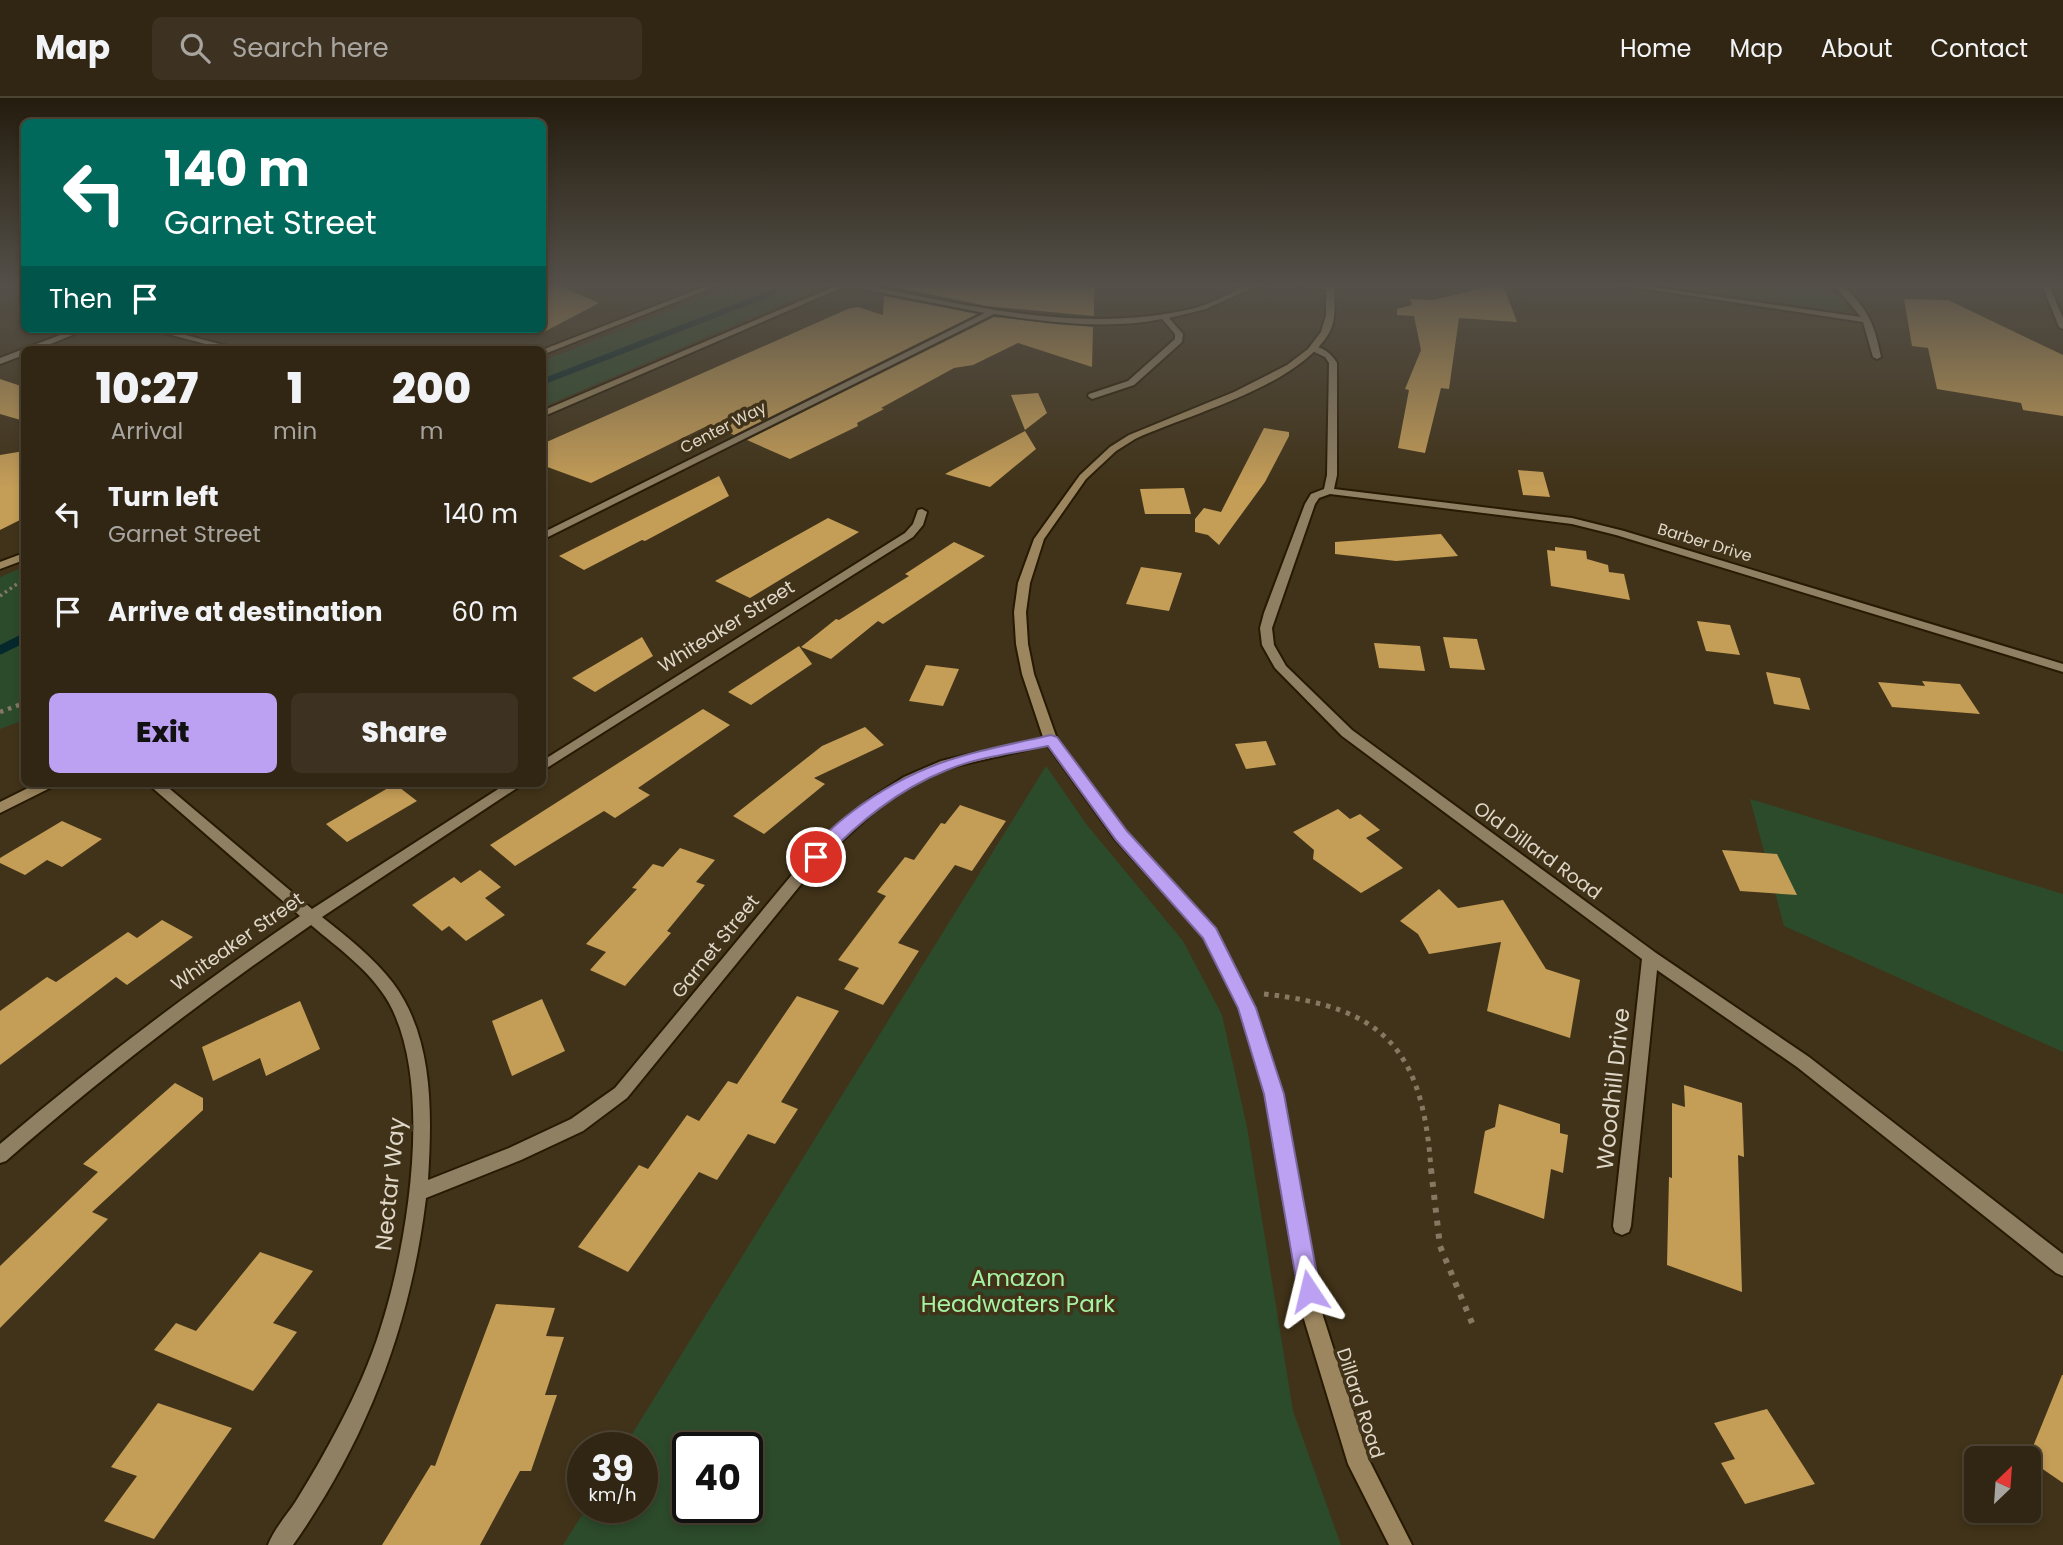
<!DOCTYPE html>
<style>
body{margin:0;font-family:Poppins,sans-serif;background:#3d3221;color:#f1f3f6;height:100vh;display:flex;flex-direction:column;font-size:26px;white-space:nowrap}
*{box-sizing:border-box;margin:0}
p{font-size:23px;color:#a8a5a0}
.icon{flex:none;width:38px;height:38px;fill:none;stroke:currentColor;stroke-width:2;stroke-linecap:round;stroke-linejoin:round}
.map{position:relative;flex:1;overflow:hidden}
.sheet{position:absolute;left:21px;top:248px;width:525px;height:441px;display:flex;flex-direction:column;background:#312613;border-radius:10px;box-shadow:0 4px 10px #0003,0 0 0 2px #4c4333}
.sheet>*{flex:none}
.banner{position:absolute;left:21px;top:21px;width:525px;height:214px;border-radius:10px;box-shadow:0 4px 10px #0003,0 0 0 2px #4c4333;background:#00695c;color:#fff;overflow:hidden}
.needle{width:46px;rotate:25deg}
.tools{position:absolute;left:1964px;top:1348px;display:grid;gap:14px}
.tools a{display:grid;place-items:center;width:77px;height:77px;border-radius:10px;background:#312613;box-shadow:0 4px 10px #0003,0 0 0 2px #4c4333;font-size:35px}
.speed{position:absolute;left:567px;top:1334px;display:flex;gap:14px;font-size:35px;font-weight:700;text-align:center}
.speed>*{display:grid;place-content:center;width:91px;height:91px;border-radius:50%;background:#312613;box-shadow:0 4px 10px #0003,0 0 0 2px #4c4333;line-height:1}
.speed small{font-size:18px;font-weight:400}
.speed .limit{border:4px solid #111;border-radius:10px;background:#fff;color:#111}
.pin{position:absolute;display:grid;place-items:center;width:60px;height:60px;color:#fff;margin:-30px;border:4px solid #fff;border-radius:50%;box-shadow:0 2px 7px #0007}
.me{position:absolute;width:77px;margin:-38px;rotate:350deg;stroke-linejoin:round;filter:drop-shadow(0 0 5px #0008)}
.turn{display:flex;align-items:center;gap:24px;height:147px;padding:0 28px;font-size:32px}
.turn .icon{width:91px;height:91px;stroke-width:2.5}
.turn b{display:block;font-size:49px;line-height:60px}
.then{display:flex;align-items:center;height:66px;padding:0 28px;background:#0003;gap:14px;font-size:26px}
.eta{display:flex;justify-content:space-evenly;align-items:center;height:119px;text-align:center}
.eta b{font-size:42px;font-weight:800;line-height:49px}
.cta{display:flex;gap:14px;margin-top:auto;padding:14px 28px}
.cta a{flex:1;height:80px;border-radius:10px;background:#bca0f2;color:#111;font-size:28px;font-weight:800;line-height:80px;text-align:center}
.cta a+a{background:#3d3221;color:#f1f3f6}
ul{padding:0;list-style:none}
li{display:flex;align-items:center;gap:21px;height:98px;padding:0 28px}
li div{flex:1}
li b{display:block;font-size:26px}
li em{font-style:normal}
header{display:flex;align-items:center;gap:42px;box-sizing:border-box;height:98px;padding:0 35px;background:#312613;border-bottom:2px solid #4c4333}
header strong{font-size:33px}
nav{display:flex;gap:38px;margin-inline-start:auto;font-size:24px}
.search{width:490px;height:63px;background:#3d3221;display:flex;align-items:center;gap:18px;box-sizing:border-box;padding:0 24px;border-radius:10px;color:#a8a5a0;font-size:26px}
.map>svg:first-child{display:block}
</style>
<header>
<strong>Map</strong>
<div class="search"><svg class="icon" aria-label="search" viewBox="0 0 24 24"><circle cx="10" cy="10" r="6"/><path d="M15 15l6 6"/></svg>Search here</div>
<nav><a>Home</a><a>Map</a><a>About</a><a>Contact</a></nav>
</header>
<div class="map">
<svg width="2063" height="1447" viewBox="0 0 2063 1447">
<rect width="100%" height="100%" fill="#413319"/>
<path fill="#2c4b2b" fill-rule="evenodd" d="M732 187H815L819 190 543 309V263Z
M1654 187H1828L1848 211 1836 212Z
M24 469V622L0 631V479Z
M1046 668 1087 727 1183 843 1222 917 1247 1029 1293 1313 1341 1447H563L587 1409H642V1349H624ZM747 1349V1409H688V1349Z
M1750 701 2063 796V954L1784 828Z"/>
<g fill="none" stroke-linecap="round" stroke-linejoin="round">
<path stroke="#04282c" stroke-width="6" d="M542 284 774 194"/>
<path stroke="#04282c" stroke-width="9" d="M0 552 24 540"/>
</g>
<path fill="#c49d57" d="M542 187H558L599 205 542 235Z
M885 187H1094V218L987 208Z
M1495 187H1503L1517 224 1459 220 1449 291 1441 290 1425 355 1398 350 1409 292 1405 291 1421 252 1414 218 1397 217V211L1412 207 1410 201 1433 202Z
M884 198 977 216 734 337 711 326 591 385 542 367V346L848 211 858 209 883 217Z
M1904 201 1948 202 2063 257V318L2023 312 2021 305 1937 291 1928 250 1912 248Z
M994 219 1093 229 1092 269 1018 245 973 267 954 270 881 310 884 311 857 325 858 328 790 361 747 342Z
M0 281 24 289V323L0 316Z
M1038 295 1047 315 1025 332 1011 297Z
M1264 330 1289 334V338L1265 384 1219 447 1208 437 1195 434V421L1204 410 1221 414Z
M1025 333 1036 351 990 389 945 376Z
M24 353V420L0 432V357Z
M1518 372 1543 374 1550 399 1523 397Z
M719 378 729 398 645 443 642 442 584 472 559 458Z
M1184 390 1191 416H1145L1140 391Z
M828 420 859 434 750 500 715 483Z
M1441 436 1458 458 1396 463 1335 456V444Z
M954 444 985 458 883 526 878 523 831 561 801 549 836 521 839 522 909 478 905 476Z
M1555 449 1586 453 1587 461 1608 467 1609 474 1624 476 1630 502 1551 488 1547 452 1555 453Z
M1141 469 1182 475 1169 513 1126 506Z
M1697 523 1730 527 1740 557 1706 553Z
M642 539 653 558 595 594 572 580Z
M1443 539 1477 541 1485 572 1450 570Z
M1374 545 1420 548 1425 573 1379 570Z
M799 548 812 566 751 607 728 594Z
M926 567 959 571 943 608 909 603Z
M1766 574 1800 580 1810 612 1774 606Z
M1922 583 1960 586 1980 616 1892 609 1878 584 1925 588Z
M703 611 730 627 638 690 650 697 615 720 604 713 515 768 490 747Z
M865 629 884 647 814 680 825 686 764 736 733 718 822 648Z
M1266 643 1276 667 1246 671 1235 646Z
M395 686 417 703 347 744 326 726Z
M960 707 1006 723 972 773 955 767 898 845 919 853 883 907 844 891 859 870 838 862 886 798 877 794 905 759 914 762 941 725 945 726Z
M1338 711 1350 721 1360 716 1380 732 1366 740 1403 770 1361 795 1313 761 1314 752 1293 734Z
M62 723 102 741 62 769 47 762 25 777 0 765V760Z
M680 750 715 762 696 784 705 787 667 833 671 835 625 888 590 872 606 854 586 846 637 791 632 790 653 766 663 769Z
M1722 752 1777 756 1797 797 1740 793Z
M480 772 501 789 485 800 505 817 466 843 449 828 442 833 412 807 454 779 461 785Z
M1439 791 1458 810 1503 802 1546 871 1580 882 1570 940 1487 913 1501 844 1429 856 1418 836 1400 823Z
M162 822 193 839 127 887 116 879 0 967V913L47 879 56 884 128 834 137 840Z
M797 898 839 913 781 1004 798 1011 775 1046 748 1036 717 1082 699 1074 628 1174 578 1149 639 1067 648 1071 687 1017 699 1023 728 983 737 986Z
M542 901 565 953 512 978 492 923Z
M300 903 320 951 266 978 260 960 213 983 202 949Z
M175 985 203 1000V1012L92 1114 108 1121 0 1230V1168L98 1074 83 1066Z
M1684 987 1742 1005 1744 1059 1738 1057 1742 1194 1667 1167 1669 1079 1672 1080V1005L1685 1009Z
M1499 1006 1560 1026V1035L1568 1037 1563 1075 1551 1071 1544 1121 1474 1095 1485 1033 1495 1029Z
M260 1154 313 1173 273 1225 297 1234 253 1293 154 1252 176 1225 196 1233Z
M496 1206 555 1210 546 1238 564 1239 545 1297H557L531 1373H520L480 1447H382L431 1367 435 1368Z
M2062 1277H2063V1385L2028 1361Z
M158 1305 232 1330 154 1441 104 1423 137 1378 111 1369Z
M1767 1311 1815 1386 1745 1406 1721 1365 1735 1361 1714 1325Z"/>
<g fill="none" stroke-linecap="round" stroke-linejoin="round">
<defs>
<path id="street" d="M850 187H863C972 208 1084 237 1195 210 1214 205 1231 194 1249 187H1259L1206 211 1169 220 1183 236 1182 244 1134 287 1092 301 1088 298 1089 296 1128 283 1175 241V236L1162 221C1107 232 1048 224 994 216L542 442V435L985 215 853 189Z
M1294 187H1318L1334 190 1330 192Z
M1620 187H1637L1861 219 1834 187H1842C1868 211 1874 225 1881 259L1877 261 1873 259 1863 224Z
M2042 187H2049L2063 220V231L2059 229Z
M76 231H87L36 252H24V257L0 266V260Z
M149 231H163L242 252H228Z
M1310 248C1322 248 1331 255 1337 265V377L1334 391 1572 420 1624 433 2063 566V574L1616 437 1572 426 1330 396 1319 400 1315 406 1272 530 1274 547 1286 568 1352 632 1656 855 1809 959 2063 1156V1178L2056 1175 1797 969 1657 872 1631 1128 1629 1134 1622 1137 1615 1134 1613 1128 1642 861 1342 638 1275 570 1262 547 1260 530 1264 515 1305 406 1311 396 1324 391 1327 377 1329 265 1325 259 1310 252Z
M922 411 927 414 923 427 913 439 542 673V663L905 435 913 426 918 412Z
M1051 638 1058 642 1056 645 951 669 914 685 880 708 820 763 627 1000 583 1033 521 1062 426 1100C411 1226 367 1342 293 1447H268C274 1431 287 1417 296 1403 312 1377 327 1351 341 1324 356 1295 370 1264 380 1232 408 1146 434 987 389 905 371 873 338 850 311 827 205 900 103 978 6 1063L0 1065V1046C96 964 196 889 300 818L148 686H164L312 811 506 686H523L322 819C347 839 373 859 393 885 434 940 432 1016 428 1082L509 1050 571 1021 615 990 810 755 870 701 904 679 941 663Z"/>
<path id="secondary" d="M709 187H719L542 257V252Z
M838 187H848L542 319V313Z
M1326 187H1334C1334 203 1337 221 1329 235 1298 288 1190 316 1135 341L1116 353 1086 381 1044 441 1030 485 1026 514 1028 546 1034 576 1057 641 1126 734 1215 831 1255 910 1283 996 1323 1218 1369 1362 1412 1447H1389L1348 1366 1303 1218 1265 996 1239 910 1204 839 1116 742 1044 642 1022 576 1016 546 1014 514 1018 485 1034 441 1080 377 1110 349 1129 337 1234 294 1287 267 1308 251 1321 234 1326 217Z
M24 455V462L0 471V464Z
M36 686H54L52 689 0 715V704Z"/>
</defs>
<use href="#street" stroke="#271a02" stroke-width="4"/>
<use href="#secondary" stroke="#271a02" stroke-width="4"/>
<path stroke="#857964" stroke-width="2.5" stroke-dasharray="2 3.5" stroke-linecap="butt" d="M731 194 750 187"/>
<path stroke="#857964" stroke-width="3.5" stroke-dasharray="2.5 3.5" stroke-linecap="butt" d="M0 498 24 481"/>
<path stroke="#857964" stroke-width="4.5" stroke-dasharray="3.5 5" stroke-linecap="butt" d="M0 614 24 605"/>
<path stroke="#857964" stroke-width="5" stroke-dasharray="4.5 6" stroke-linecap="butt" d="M1264 896C1385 909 1423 952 1431 1072"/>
<path stroke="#857964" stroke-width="6" stroke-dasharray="5 8" stroke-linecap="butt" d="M1431 1071 1440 1148 1472 1225"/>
<use href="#street" fill="#8f7f63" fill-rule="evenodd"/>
<use href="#secondary" fill="#9c865f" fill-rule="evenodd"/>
</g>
<linearGradient id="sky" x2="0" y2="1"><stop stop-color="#241c0e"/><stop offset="0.48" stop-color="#545049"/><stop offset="1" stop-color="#545049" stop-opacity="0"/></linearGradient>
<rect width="2063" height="389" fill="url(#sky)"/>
<path fill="#bca0f2" stroke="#7a689d" stroke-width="2" d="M1051 637 1057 639 1127 733 1216 830 1256 910 1284 996 1320 1193 1317 1201 1309 1205 1301 1201 1298 1193 1264 996 1238 910 1203 840 1116 742 1048 648C1015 655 978 659 947 672 897 692 859 724 821 763L816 765 807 759C818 742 837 725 853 713 920 662 972 655 1051 637Z"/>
<g text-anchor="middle" stroke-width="7" stroke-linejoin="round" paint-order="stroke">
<g font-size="16" fill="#dfd7c8" stroke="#413319">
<text transform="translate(723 329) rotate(-27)" y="6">Center Way</text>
<text transform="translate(1705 444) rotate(17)" y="6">Barber Drive</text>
</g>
<g font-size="19" fill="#dfd7c8" stroke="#413319">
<text transform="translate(726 528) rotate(-32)" y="7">Whiteaker Street</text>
<text transform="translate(1538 752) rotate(36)" y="7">Old Dillard Road</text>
<text transform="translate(237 843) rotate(-35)" y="7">Whiteaker Street</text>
<text transform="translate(715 848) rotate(-51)" y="7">Garnet Street</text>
<text transform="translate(1361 1305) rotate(72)" y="7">Dillard Road</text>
</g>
<g font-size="23" fill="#dfd7c8" stroke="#413319">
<text transform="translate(1613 991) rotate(-84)" y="8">Woodhill Drive</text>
<text transform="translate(390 1086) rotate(-84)" y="8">Nectar Way</text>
</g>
<g font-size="23" fill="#a5f2a3" stroke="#413319">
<text x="1018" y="1188">Amazon<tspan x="1018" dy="26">Headwaters Park</tspan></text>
</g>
</g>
</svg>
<div class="tools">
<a><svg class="needle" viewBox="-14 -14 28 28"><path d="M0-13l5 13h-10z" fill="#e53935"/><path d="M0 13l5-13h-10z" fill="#a8a5a0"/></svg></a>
</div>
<div class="speed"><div>39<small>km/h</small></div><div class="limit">40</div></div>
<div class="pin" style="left:816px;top:759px;background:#d93025"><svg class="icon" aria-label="arrive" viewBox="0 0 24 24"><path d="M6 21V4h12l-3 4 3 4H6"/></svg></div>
<svg class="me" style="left:1309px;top:1193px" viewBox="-20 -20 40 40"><path d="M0-17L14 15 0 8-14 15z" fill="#bca0f2" stroke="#fff" stroke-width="4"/></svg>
<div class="banner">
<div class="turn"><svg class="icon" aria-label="left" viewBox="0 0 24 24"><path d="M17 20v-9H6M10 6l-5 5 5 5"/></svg><div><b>140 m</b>Garnet Street</div></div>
<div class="then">Then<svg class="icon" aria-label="arrive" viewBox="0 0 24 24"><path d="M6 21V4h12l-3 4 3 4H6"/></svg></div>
</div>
<section class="sheet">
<div class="eta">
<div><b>10:27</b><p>Arrival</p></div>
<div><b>1</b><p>min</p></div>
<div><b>200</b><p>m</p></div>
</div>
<ul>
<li><svg class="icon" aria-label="left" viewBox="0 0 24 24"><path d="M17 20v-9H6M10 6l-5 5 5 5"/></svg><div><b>Turn left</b><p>Garnet Street</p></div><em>140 m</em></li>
<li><svg class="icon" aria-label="arrive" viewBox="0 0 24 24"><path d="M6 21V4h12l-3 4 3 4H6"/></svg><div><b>Arrive at destination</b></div><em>60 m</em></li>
</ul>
<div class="cta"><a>Exit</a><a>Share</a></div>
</section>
</div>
